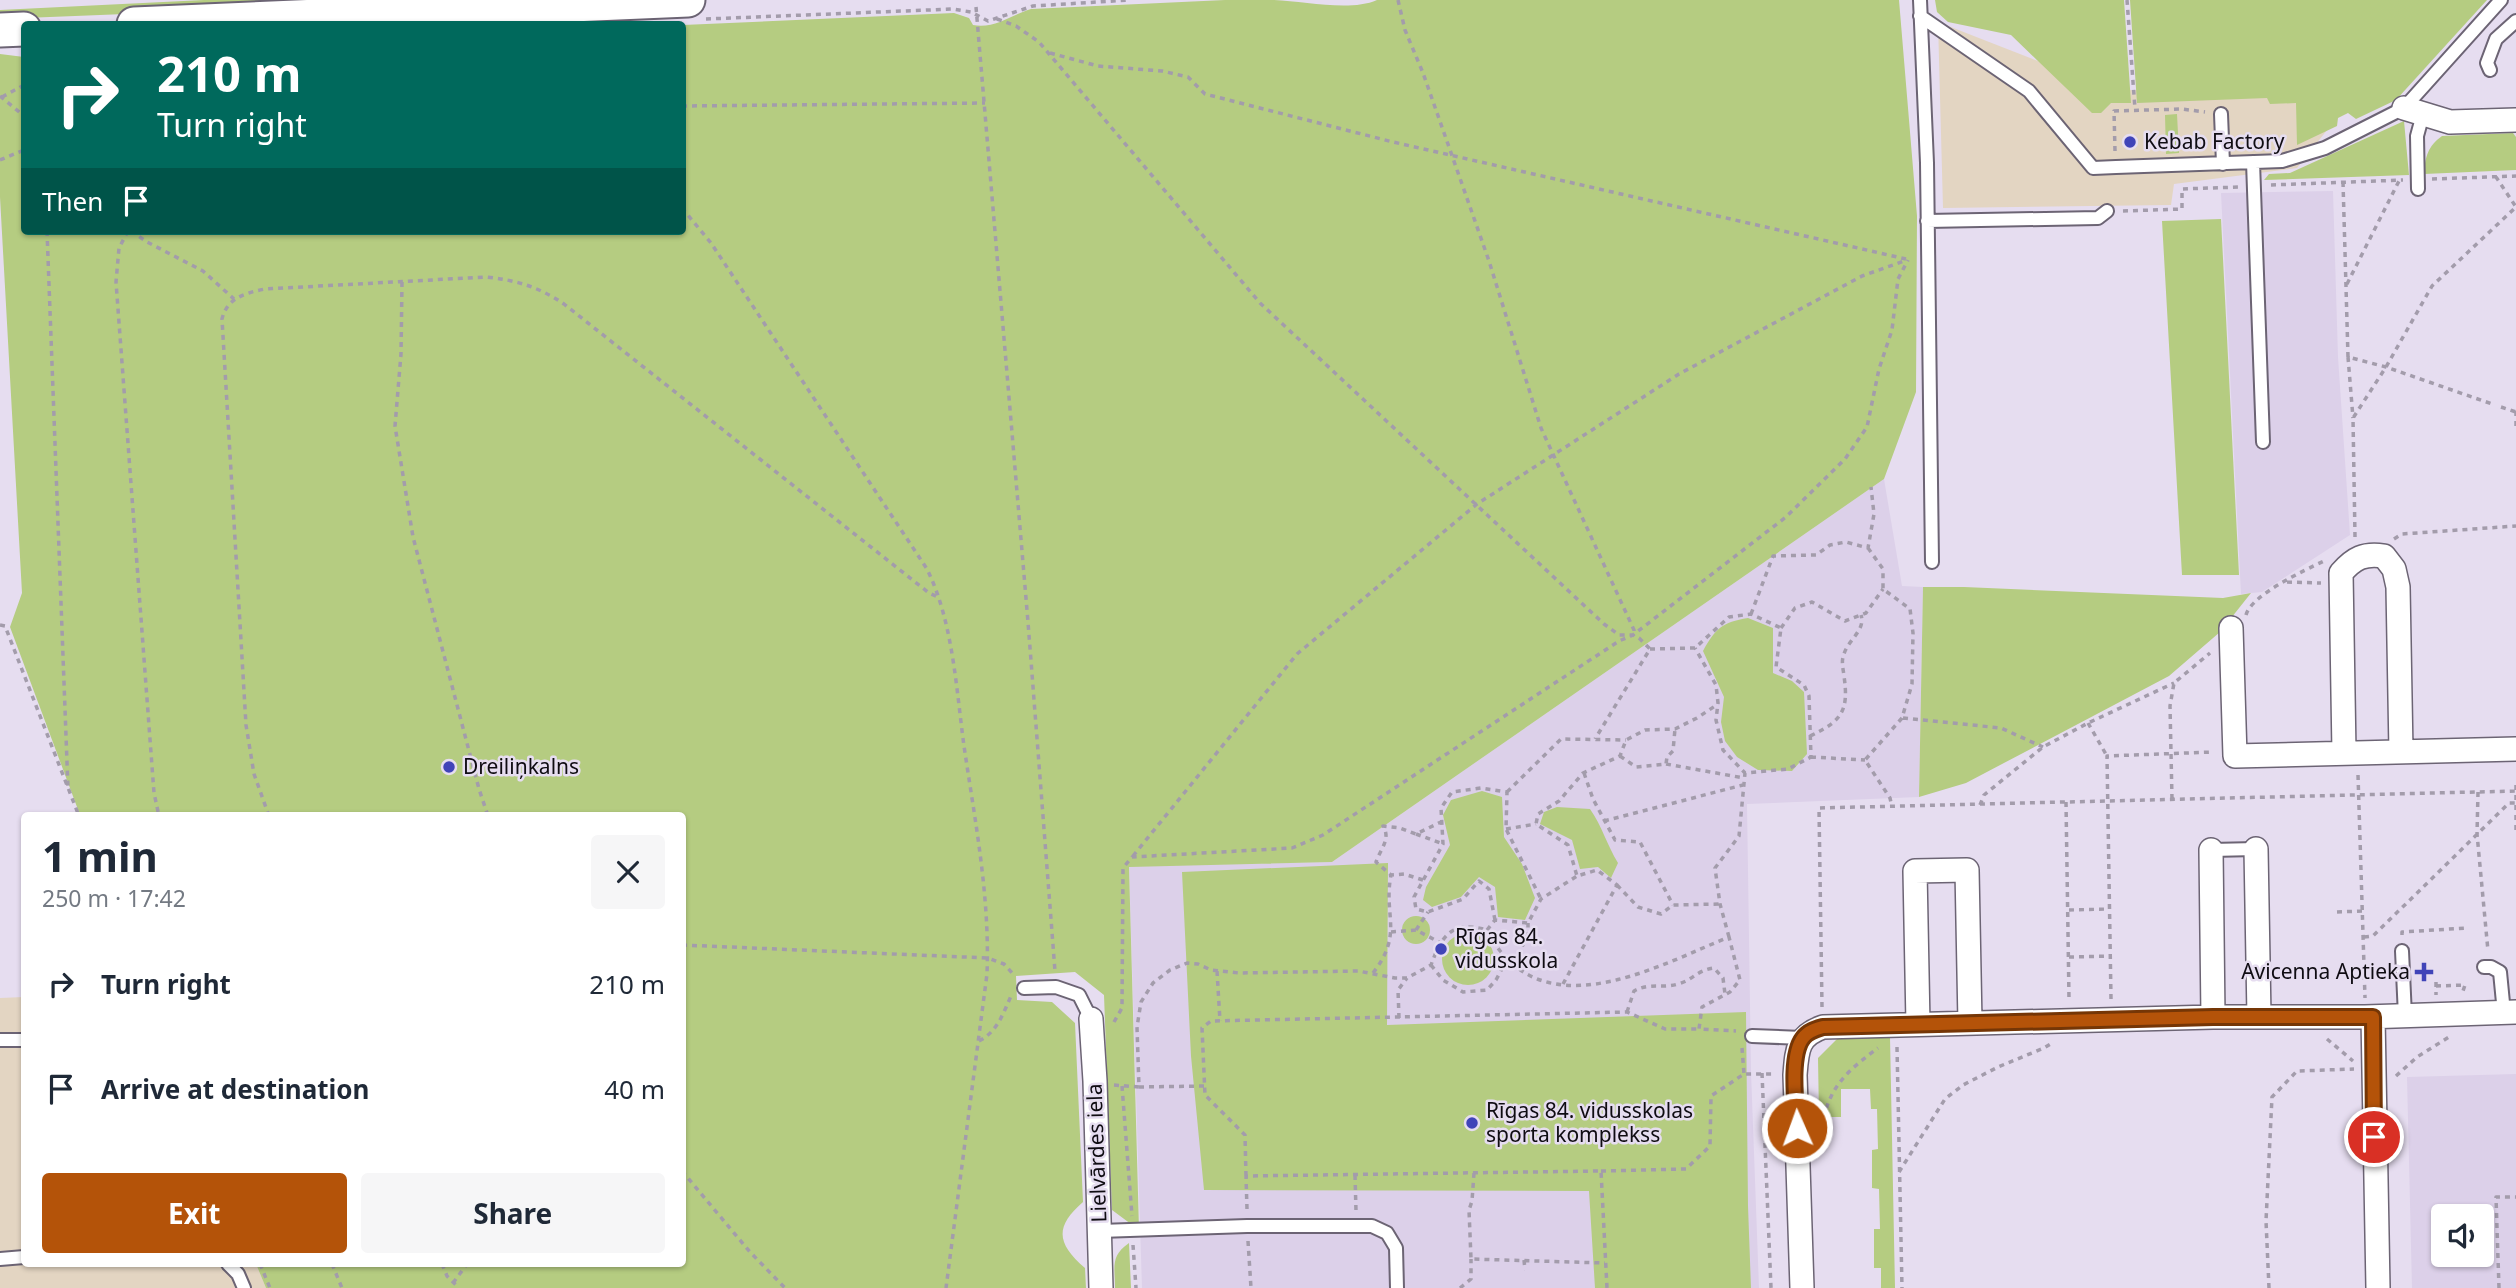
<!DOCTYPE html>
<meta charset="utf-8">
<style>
body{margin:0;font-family:"Noto Sans",sans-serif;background:#f6f6f7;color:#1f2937;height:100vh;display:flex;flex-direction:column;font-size:26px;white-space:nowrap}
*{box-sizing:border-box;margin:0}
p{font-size:23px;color:#747a83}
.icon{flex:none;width:38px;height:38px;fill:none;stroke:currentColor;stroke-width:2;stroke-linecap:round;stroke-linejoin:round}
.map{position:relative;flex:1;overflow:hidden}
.drawer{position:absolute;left:21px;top:812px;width:665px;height:455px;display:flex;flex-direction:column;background:#fff;border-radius:7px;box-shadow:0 2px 5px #0004}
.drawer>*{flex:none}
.guide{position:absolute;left:21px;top:21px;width:665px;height:214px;border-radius:7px;box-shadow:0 2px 5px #0004;background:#00695c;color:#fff;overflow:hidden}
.buttons{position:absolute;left:2431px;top:1204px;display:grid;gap:14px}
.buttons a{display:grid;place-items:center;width:63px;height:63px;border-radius:7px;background:#fff;box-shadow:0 2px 5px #0004;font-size:35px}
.pin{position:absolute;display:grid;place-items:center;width:60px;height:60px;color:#fff;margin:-30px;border:4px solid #fff;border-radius:50%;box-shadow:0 2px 7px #0007}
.me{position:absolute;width:77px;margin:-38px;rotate:358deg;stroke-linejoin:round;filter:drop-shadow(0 0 5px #0008)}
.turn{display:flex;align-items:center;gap:24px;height:147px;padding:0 21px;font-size:32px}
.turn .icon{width:91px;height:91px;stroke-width:2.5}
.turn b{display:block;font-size:49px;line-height:60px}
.then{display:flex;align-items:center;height:66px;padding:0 21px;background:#0003;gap:14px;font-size:26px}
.round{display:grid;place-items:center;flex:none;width:74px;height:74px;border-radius:7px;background:#f6f6f7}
.head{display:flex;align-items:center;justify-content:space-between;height:119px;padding:0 21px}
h1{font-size:42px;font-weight:700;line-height:52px}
.cta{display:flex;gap:14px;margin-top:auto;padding:14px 21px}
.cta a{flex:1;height:80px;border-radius:7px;background:#b45309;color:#fff;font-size:28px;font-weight:700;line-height:80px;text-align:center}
.cta a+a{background:#f6f6f7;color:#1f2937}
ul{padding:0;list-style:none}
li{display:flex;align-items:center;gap:21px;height:105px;padding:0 21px}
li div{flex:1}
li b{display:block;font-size:26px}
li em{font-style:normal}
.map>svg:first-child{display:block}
</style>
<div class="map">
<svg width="2516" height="1288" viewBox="0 0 2516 1288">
<rect width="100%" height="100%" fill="#e6ddf0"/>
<path fill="#e3d5c2" d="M1938 22 2112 90 2358 91 2297 168 2174 184 2171 205 1943 208Z
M24 997V1264H256L266 1288H0V998Z"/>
<path fill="#dcd0e9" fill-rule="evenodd" d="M2333 191 2338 357 2350 535 2262 592 2241 594 2221 193Z
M1884 479 1902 586 1923 587 1919 797 1747 804 1751 1072 1759 1288H1142L1129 866 1332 862Z
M2516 1074V1288H2412L2407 1077ZM2482 1216V1255H2443V1216Z"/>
<path fill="#b5cc81" d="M204 0H472L0 19V10Z
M1225 0C1241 0 1258 0 1274 0 1304 1 1350 12 1377 0H1899L1917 216 1916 392 1884 479 1332 862 1129 867 1139 1230 1112 1210 1104 995 1075 972 1016 976 1017 1000 1052 1002 1075 1023 1083 1202C1054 1227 1057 1244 1085 1268L1086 1288H266L256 1264H682V816L80 815 10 627 22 593 0 197V54L24 57V231H682L683 25 954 13 969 18 973 25C995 29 1011 15 1031 9Z
M1935 0H2124L2131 103H2111L2101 113H2092L2011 35 1948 22 1937 12Z
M2130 0H2487L2396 100 2356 119 2348 113 2338 118 2337 126 2297 145 2296 103 2270 104 2267 98 2137 103Z
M2177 114 2179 153 2166 154 2165 115Z
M2404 121 2409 175 2264 180 2269 174 2290 173Z
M2513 133 2516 137V170L2424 174C2425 157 2428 146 2442 136Z
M2221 219 2239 575H2182L2162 221Z
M1923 587H1964L2223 598 2251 593 2220 632 2169 676 1966 783 1919 797Z
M1748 618 1773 628V673L1792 681 1804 692 1807 754 1792 771 1758 770 1737 757 1725 741 1721 722 1724 697 1703 651C1715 629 1722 622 1748 618Z
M1482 791 1502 797 1504 837 1522 864 1535 898 1525 920 1498 917 1495 887 1479 877 1461 897 1432 907 1423 900 1426 887 1450 845 1443 815 1451 800Z
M1557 807 1590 809C1602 826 1607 845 1618 863L1611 878 1598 867 1580 869 1572 840 1540 824 1544 812Z
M1388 863 1387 1025 1746 1012 1748 1206 1751 1288H1595L1589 1191 1204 1190 1191 1056 1182 872Z
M1402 930a14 14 0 1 1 28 0a14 14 0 1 1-28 0Z
M1442 959a26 26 0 1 1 52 0a26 26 0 1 1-52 0Z
M1890 1037 1895 1288H1881V1268H1874V1229H1880L1879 1189 1872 1188V1150L1878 1149 1877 1109H1871L1870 1089H1841V1117H1819L1818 1058 1837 1039Z
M1129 1243 1131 1288H1115C1115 1267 1110 1256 1129 1243Z"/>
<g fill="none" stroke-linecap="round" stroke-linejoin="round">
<defs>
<path id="service" d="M1920 0 1927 163 1932 562
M1920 16 2029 91 2093 168 2116 167 2282 161 2325 148 2404 108 2501 0
M2490 70 2487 63 2496 39 2516 21
M2221 114 2223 164
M2253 162 2263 442
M2418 189 2417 136 2423 114
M1927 221 2098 218 2107 211
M2211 850 2256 849
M2402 951 2405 1016
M2484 967H2491L2500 972 2504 1013
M1024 988 1056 987 1079 995 1091 1019
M1752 1036 1802 1038
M0 1040H24
M1100 1231 1247 1226H1372L1387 1233 1396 1248 1397 1288
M0 1259 24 1257
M228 1264 238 1274 244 1288"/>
<path id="minor" d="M2404 108 2450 122 2516 120
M2231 628 2235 756 2516 749
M2344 753 2341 573C2354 558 2364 553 2384 556L2394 569 2398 587 2401 752
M2256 849 2259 1017
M2211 850 2213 1017
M2373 1017 2378 1288
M1091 1019 1095 1081 1101 1288
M1918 1024 1915 871 1967 870 1970 1023
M1802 1288 1795 1075C1797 1050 1797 1036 1823 1027L2213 1017H2365L2516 1012"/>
<path id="secondary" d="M134 24 688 0
M0 30 24 29"/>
</defs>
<use href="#service" stroke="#6c6474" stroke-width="16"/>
<use href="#minor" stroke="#6c6474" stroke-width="26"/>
<use href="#secondary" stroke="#6c6474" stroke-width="37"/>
<path stroke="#a39cab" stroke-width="3.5" stroke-dasharray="5 5" stroke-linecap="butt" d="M1398 0 1405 30 1423 73 1489 261 1541 428 1634 630V633
M2127 0 2135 109
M976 7 1028 622 1055 971
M706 19 953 9 971 12 988 21 1033 6 1129 0
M997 19 1016 26 1039 42 1260 303 1604 624 1619 635H1633L1639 638 1650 649 1595 739
M1050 53 1098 66 1162 71 1188 77 1205 94 1393 142 1906 259
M0 96 24 116
M2 97 24 85
M682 106 985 103
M2115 151 2114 111 2182 109 2205 112
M0 160 24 150
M2432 179 2516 176
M2343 182 2348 357 2386 367 2495 405
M2271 185 2403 180
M682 208 711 243 927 569C953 622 956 687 964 746 975 821 990 897 987 974L946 1288
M2123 211 2182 209V189L2239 187
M47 231 68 789
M128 231 119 248 116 282 154 793 159 816
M131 231 147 242 203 271 234 299
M402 282 401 354 395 426 413 537 479 789 488 816
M2347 284 2400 179
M2348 357 2353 418
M2501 407 2516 412
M2516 411V426
M2355 537 2353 418 2386 367 2432 286 2516 207 2496 177
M2394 539 2402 534 2516 526
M1868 548 1883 569V589L1910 609 1913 633 1912 684 1902 718 1865 760 1890 798 1892 807
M2287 582 2321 583
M1751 614 1773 556 1816 555 1830 545 1846 542 1868 548 1874 514 1871 487
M2246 615C2251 595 2305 570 2324 561
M0 625 5 626 79 816
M1781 628 1795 608 1812 602 1845 621 1866 613 1883 589
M1650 649 1695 648 1729 617 1751 614 1781 628 1776 667 1804 685 1809 696 1811 757 1788 769 1745 773 1723 750 1716 720 1718 703 1716 685 1695 648
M1903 718 2001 728 2043 747
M2088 723 2107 756
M1810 736C1842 721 1849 711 1844 676 1843 668 1841 661 1844 654 1848 640 1866 630 1861 615
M1620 756 1636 767 1666 764 1667 757 1673 751 1675 729
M1811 757 1865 760
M1666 764 1744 778
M1584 773 1593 799 1615 840 1640 842 1673 905
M2358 775 2365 998
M2516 785V834
M1507 792 1561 739 1626 740
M2478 792 2477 834 2488 951
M2172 799 2170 706 2174 683 2210 653
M2066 802 2069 999
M1980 805 1984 795 2043 747 2088 723 2174 683
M269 816 254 774 246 725 222 319C227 298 245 293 265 289L486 277C516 280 539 287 564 304L929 593 940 598
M1604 821 1743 785
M1506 829 1536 824
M1416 834 1443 844
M1133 856 1297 654 1477 504 1679 374 1862 276 1907 260
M1423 880 1404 874 1391 875 1376 862C1381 848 1391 839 1383 826L1400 828 1416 834 1441 822
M1617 885 1638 907 1661 914 1673 905 1720 904
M2069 910 2109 909
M2337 912 2363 911
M1495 920 1489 889 1479 881 1463 899 1428 912 1416 909 1414 897 1443 844 1441 808 1452 792 1481 788 1507 792 1506 829 1541 899
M1416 930 1428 912
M1487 930 1495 920 1528 923 1541 899 1577 876
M1391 932 1416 930 1439 942
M2402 935V932L2467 928
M1729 937 1720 904 1715 868 1739 836 1745 773
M2364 937 2373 936 2509 803H2515
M682 945 988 958 1004 964 1014 975
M2069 957 2110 956
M1431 965 1443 980 1463 992 1487 990 1496 980 1503 967 1515 965
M1515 965 1528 932V923
M1217 971 1220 1021
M1373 973C1404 933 1383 916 1391 875
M2436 982V995
M1563 984 1617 885 1597 870 1577 876 1568 845 1536 824 1538 814 1559 801 1583 773 1620 756 1626 740 1645 730 1675 729 1697 718 1718 704
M2436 986 2465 985 2463 991
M2111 999 2107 756 2213 752
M1822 1007 1819 808 2516 791
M1627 1012 1634 991C1651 982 1662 989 1678 984 1693 980 1697 970 1714 968L1723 978 1725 994
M1399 1018 1398 990 1407 978
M1114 1022 1122 1008 1123 868 1132 857 1292 848 1323 835 1619 641 1633 635 1786 517 1845 459 1867 427 1879 369 1892 330 1898 279 1908 260
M2327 1039 2353 1061
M979 1041C997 1032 1003 1014 1011 996
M1897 1047 1902 1288
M1742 1048 1744 1074
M1762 1073 1771 1288
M2396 1076 2417 1057 2449 1037
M1114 1085 1139 1087 1137 1027 1141 1002 1153 983 1170 970 1187 963 1198 964 1211 970 1239 973 1358 971 1395 978H1407L1431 965C1442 935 1452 920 1487 930 1491 937 1496 946 1501 952 1559 1023 1664 963 1729 937L1740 980 1730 992 1702 1007 1699 1029 1736 1031
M1122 1086 1132 1216
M1139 1087 1205 1086
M1820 1127C1825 1118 1825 1110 1829 1101 1839 1077 1858 1063 1878 1048
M682 1171 750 1252 785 1288
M1601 1171 1686 1169 1710 1146 1711 1096 1744 1074H1776
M1899 1172 1945 1099 1963 1085 1998 1067 2044 1048 2052 1043
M1474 1173 1472 1201 1469 1210 1471 1259 1605 1263
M1355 1175 1356 1211
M1246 1176 1245 1135 1205 1095 1202 1028 1211 1021 1627 1012 1665 1029H1699
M1247 1209 1246 1176 1601 1171 1607 1288
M1248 1241 1251 1288
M1133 1245 1136 1288
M1524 1260 1525 1270
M260 1264 270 1288
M332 1264 342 1288
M442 1264 447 1276 459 1288
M453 1283 467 1264
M1460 1288 1471 1279V1259
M2269 1288 2266 1221 2272 1097 2297 1071 2354 1069
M2499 1288 2496 1197H2516"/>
<use href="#service" stroke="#fff" stroke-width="12"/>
<use href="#minor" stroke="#fff" stroke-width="23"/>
<use href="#secondary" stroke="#fff" stroke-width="33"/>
</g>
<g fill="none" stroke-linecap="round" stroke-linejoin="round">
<defs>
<path id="route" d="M1797 1128C1796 1106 1789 1056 1803 1038 1808 1031 1816 1029 1823 1027L2213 1017H2373L2374 1137"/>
</defs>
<use href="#route" stroke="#753606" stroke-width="18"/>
<use href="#route" stroke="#b45309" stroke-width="12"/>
</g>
<g fill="#4044b8" stroke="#e6ddf0" stroke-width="2.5">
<circle cx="2130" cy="142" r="7"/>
<circle cx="449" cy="767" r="7"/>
<circle cx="1441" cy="949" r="7"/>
<path d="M2420.5 961.5h7v7h7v7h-7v7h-7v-7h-7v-7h7z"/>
<circle cx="1472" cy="1123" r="7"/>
</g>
<g text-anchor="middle" stroke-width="5" stroke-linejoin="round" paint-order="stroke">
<g font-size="21" fill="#0f0c12" stroke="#e6ddf0" text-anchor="start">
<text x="2144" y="149">Kebab Factory</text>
<text x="463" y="774">Dreiliņkalns</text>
<text x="1455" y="944">Rīgas 84.<tspan x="1455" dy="24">vidusskola</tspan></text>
<text x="2410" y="979" text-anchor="end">Avicenna Aptieka</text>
<text x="1486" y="1118">Rīgas 84. vidusskolas<tspan x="1486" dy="24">sporta komplekss</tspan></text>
</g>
<g font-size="21" fill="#0f0c12" stroke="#e6ddf0">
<text transform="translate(1097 1153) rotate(-92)" y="7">Lielvārdes iela</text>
</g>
</g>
</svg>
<div class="buttons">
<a><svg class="icon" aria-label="sound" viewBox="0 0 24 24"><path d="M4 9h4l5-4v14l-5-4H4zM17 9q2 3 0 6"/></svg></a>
</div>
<div class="pin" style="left:2374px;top:1137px;background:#d93025"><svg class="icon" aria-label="arrive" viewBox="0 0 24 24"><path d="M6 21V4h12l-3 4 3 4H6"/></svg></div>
<svg class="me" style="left:1797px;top:1128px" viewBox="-20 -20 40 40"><circle r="17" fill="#b45309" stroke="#fff" stroke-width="3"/><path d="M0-11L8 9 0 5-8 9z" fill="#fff"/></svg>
<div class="guide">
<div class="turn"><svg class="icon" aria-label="right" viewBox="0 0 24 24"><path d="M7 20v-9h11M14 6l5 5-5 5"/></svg><div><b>210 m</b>Turn right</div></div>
<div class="then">Then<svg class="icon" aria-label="arrive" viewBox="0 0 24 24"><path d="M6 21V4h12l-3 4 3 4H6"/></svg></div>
</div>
<section class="drawer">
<div class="head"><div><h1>1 min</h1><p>250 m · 17:42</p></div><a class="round"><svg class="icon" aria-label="close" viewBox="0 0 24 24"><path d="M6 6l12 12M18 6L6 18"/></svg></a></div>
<ul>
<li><svg class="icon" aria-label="right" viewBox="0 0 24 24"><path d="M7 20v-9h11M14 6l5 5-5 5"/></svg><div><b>Turn right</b></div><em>210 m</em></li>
<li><svg class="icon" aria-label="arrive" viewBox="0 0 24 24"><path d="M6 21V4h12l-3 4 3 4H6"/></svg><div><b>Arrive at destination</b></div><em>40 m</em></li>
</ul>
<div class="cta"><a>Exit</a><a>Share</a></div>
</section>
</div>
